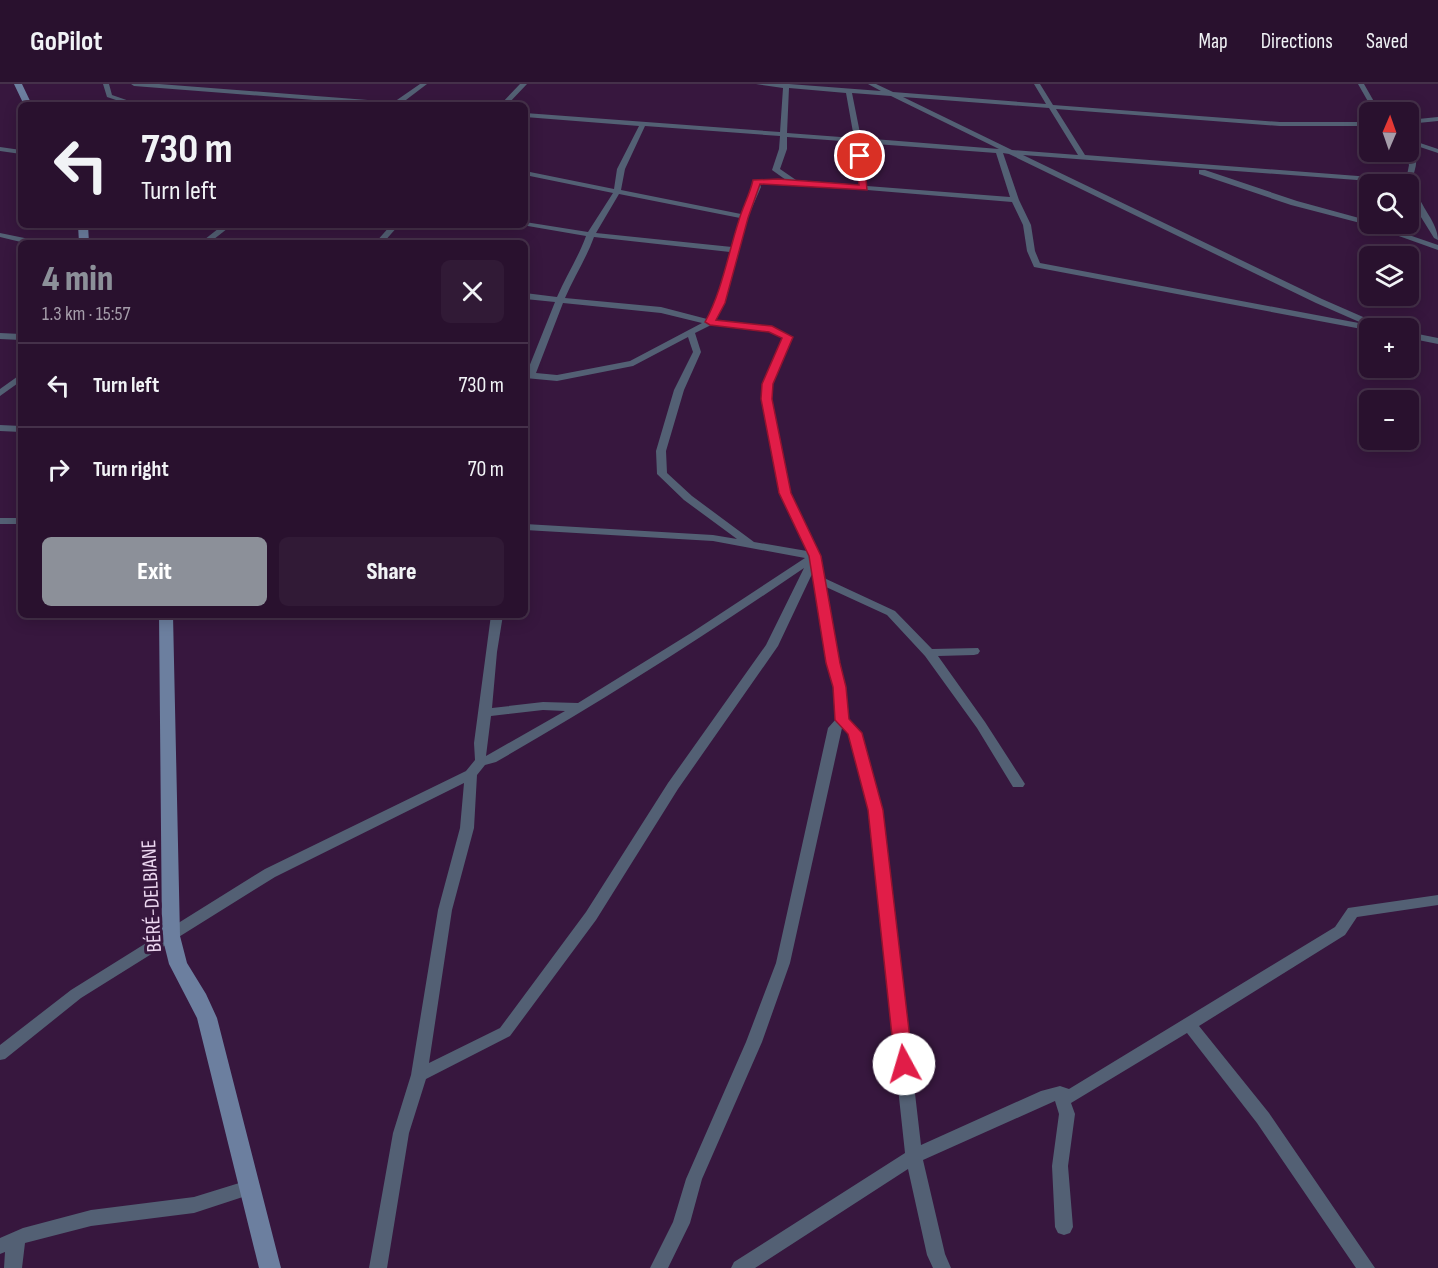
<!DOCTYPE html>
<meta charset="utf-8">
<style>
body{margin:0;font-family:"Sofia Sans Condensed",sans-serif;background:#311a36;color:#f1f3f6;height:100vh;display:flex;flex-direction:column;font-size:22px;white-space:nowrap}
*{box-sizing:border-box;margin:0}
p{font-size:20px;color:#a59daa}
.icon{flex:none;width:33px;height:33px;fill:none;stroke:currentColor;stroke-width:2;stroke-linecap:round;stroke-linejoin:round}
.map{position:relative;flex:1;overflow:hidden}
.sheet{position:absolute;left:18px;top:156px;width:510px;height:378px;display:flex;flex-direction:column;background:#29112e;border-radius:9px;box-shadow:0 3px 15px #0003,0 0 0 2px #45314a}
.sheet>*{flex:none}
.guide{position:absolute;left:18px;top:18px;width:510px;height:126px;border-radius:9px;box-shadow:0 3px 15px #0003,0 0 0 2px #45314a;background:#29112e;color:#f1f3f6;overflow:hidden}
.needle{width:39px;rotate:2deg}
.buttons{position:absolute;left:1359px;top:18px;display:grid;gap:12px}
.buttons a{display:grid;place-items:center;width:60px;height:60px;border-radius:9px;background:#29112e;box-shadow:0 3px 15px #0003,0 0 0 2px #45314a;font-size:30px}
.pin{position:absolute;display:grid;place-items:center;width:51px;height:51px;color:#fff;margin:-26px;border:3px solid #fff;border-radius:50%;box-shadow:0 2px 6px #0007}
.me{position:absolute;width:66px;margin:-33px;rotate:354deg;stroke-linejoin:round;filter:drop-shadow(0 0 4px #0008)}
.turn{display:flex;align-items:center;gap:21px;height:126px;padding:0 24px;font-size:27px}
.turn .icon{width:78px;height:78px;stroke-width:2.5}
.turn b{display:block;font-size:42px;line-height:51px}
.round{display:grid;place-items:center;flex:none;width:63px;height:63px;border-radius:9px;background:#311a36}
.headline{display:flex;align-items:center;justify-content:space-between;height:102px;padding:0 24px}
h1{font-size:36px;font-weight:800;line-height:45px;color:#8c9099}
.button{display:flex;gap:12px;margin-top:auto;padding:12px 24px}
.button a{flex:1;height:69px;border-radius:9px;background:#8c9099;color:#fff;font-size:24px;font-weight:800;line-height:69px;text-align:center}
.button a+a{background:#311a36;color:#f1f3f6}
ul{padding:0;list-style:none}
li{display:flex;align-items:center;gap:18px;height:84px;padding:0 24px;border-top:2px solid #45314a}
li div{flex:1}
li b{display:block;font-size:22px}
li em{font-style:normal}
header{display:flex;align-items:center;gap:36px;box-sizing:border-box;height:84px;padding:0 30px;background:#29112e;border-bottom:2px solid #45314a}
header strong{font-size:28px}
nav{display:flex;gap:33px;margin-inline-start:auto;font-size:21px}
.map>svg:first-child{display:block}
</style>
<header>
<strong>GoPilot</strong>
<nav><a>Map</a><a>Directions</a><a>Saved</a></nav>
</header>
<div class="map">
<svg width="1438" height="1184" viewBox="0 0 1438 1184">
<rect width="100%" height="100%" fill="#37173e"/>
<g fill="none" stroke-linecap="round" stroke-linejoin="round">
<path fill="#536074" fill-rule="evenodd" d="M103 0H109L112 11 141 21H131L107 13Z
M131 0H159L394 18 420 0H427L402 19 407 21H378L134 2Z
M520 0H527L507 21H500Z
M756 0H789L881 7 868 0H876L893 8 1046 20 1034 0H1040L1053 21 1280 38H1370V42H1280L1056 25 1085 71 1397 95 1407 91 1409 81 1405 68H1408V65C1422 76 1414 83 1413 95 1412 98 1414 101 1415 104 1420 122 1438 139 1438 156L1434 154 1411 117 1408 100 1406 98 1397 99 1023 71 1322 215 1370 236 1393 242 1394 244H1382L1370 242V244L1367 246 1034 183 1027 167 1023 141 1012 118 795 100H760L761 103 748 133 724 220 715 236 772 242 792 253 773 300 771 315 790 409 820 472 824 494 895 527 932 565 978 564 980 567 978 570 974 571 938 572 985 638 1025 700 1023 703H1013L977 644 925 572 887 531 826 503 839 579 846 603 848 635 860 649 882 726 921 1061 1041 1007 1060 1002 1069 1005 1335 843 1348 824 1438 811V821L1357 833 1345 851 1199 942 1269 1029 1375 1184H1356L1257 1039 1187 949 1071 1019 1075 1030 1068 1082 1073 1143 1070 1149 1064 1151 1058 1149 1055 1143 1052 1082 1059 1030 1055 1017 923 1076 945 1170 951 1184H933L927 1171 908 1085 755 1184H731L734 1178 905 1069 868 726 848 650 842 644 790 879 762 958 702 1095 690 1139 668 1184H650L673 1138 686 1095 746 958 776 879 828 644 836 635 834 603 827 579 812 490 778 562 678 705 596 836 510 952 426 995 409 1049 387 1184H369L393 1049 411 991 438 826 460 744 464 699 275 793 81 914 5 975 0 976V961L71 906 265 785 466 687 475 676 474 659 491 531H503L497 568 492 624 543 618 578 619 691 549 805 474 713 457 525 446V440L713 451 737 455 684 416 657 390 656 367 674 306 693 268 688 253 633 282 557 297 525 294V288H527L555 218 525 215V209L557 213C566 192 578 174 586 152L522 141H525V138L588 148 613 109 525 91V87L614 105 617 85 639 42 525 33V29L780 48 783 4ZM789 4 846 9 854 54 787 49ZM852 9 891 12 999 65 861 54ZM903 13 1049 24 1078 71 1012 66ZM645 42 780 52 779 65 772 86 786 96H753V103L741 130 621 106 625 85ZM787 53 855 58 860 101 796 96 780 85 787 65ZM862 59 996 69 1010 113 867 102ZM1003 69 1009 70 1316 219 1364 240 1040 179 1035 167 1031 141 1019 116ZM619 110 740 134 732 163 596 149ZM594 153 730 168 716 220 707 235 661 223 565 214C574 193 586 175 594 153ZM563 219 661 229 702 239 630 277 557 291 536 289ZM711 241 770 247 783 254 763 300 761 315 780 409 807 467 754 458 692 412 667 389 666 367 684 306 701 268 695 249ZM804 484 766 561 668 699 586 828 500 944 429 979 452 826 474 744 477 691 485 681 496 678C601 618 703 553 804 484ZM543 626 565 627 486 672 491 632Z
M1358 0H1364L1380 28H1374Z
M1438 33V37L1408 40V36Z
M1408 55 1438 65V69L1408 59Z
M0 63 21 66V70L0 67Z
M1199 86H1205L1297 117 1370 137V140H1377L1438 161V166L1368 141 1291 121 1199 90Z
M223 141H232L209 159H200Z
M391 141H399L383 159H375Z
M0 149 39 157 40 159H25L0 153Z
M1408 248 1438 254V260L1408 254Z
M0 249 21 250V256L0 255Z
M21 290V297L0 312V305Z
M0 341 21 342V348L0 347Z
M0 434H21V440H0Z
M249 1096 255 1099 257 1104 255 1109 194 1129 91 1142 25 1159 22 1184H4L5 1168 0 1170V1154L23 1144 91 1126 194 1113Z"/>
<path fill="#6c7f9f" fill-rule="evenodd" d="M14 0H22L32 21H24Z
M78 141H88L89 159H79Z
M159 531H173L180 852 187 879 206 910 217 934 281 1184H259L197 934 169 880 162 852Z"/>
</g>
<path fill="#e11d48" stroke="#92132f" stroke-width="1.5" d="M860 69 864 72 867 106 760 100 748 134 725 219 716 236 772 242 793 253 773 300 772 315 791 409 821 472 840 579 846 603 849 635 862 649 883 726 913 980 910 985 904 987 897 985 895 980 868 726 848 650 835 636 833 603 826 579 809 472 779 409 761 315 762 300 782 254 769 248 710 241 705 238C722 207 728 170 739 136 743 122 750 110 753 96L778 95 859 101 856 72Z"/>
<g text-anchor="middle" stroke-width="6" stroke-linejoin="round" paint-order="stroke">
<g font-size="21" fill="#edd8f1" stroke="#37173e">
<text transform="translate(151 812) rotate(-93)" y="7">BÉRÉ-DELBIANE</text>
</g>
</g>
</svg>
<div class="buttons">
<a><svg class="needle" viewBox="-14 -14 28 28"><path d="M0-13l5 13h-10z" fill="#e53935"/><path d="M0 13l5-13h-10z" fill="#a59daa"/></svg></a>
<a><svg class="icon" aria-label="search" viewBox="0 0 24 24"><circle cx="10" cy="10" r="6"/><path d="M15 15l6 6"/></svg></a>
<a><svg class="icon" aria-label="layers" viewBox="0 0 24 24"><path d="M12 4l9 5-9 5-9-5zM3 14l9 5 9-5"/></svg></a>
<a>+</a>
<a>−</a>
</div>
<div class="pin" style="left:860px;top:72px;background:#d93025"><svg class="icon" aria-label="arrive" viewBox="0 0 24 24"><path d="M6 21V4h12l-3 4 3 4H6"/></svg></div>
<svg class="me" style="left:904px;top:980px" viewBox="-20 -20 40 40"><circle r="19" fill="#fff"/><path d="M0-13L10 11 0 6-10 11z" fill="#e11d48"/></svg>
<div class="guide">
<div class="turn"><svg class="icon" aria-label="left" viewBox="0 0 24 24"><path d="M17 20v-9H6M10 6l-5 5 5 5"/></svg><div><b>730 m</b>Turn left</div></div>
</div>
<section class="sheet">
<div class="headline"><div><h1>4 min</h1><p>1.3 km · 15:57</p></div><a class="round"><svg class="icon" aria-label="close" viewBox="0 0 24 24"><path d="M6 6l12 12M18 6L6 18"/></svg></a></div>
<ul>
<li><svg class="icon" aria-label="left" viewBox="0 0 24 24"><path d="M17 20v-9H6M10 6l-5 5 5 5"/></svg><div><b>Turn left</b></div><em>730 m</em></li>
<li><svg class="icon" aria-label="right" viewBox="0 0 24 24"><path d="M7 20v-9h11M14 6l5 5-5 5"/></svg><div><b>Turn right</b></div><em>70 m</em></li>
</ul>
<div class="button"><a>Exit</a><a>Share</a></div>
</section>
</div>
